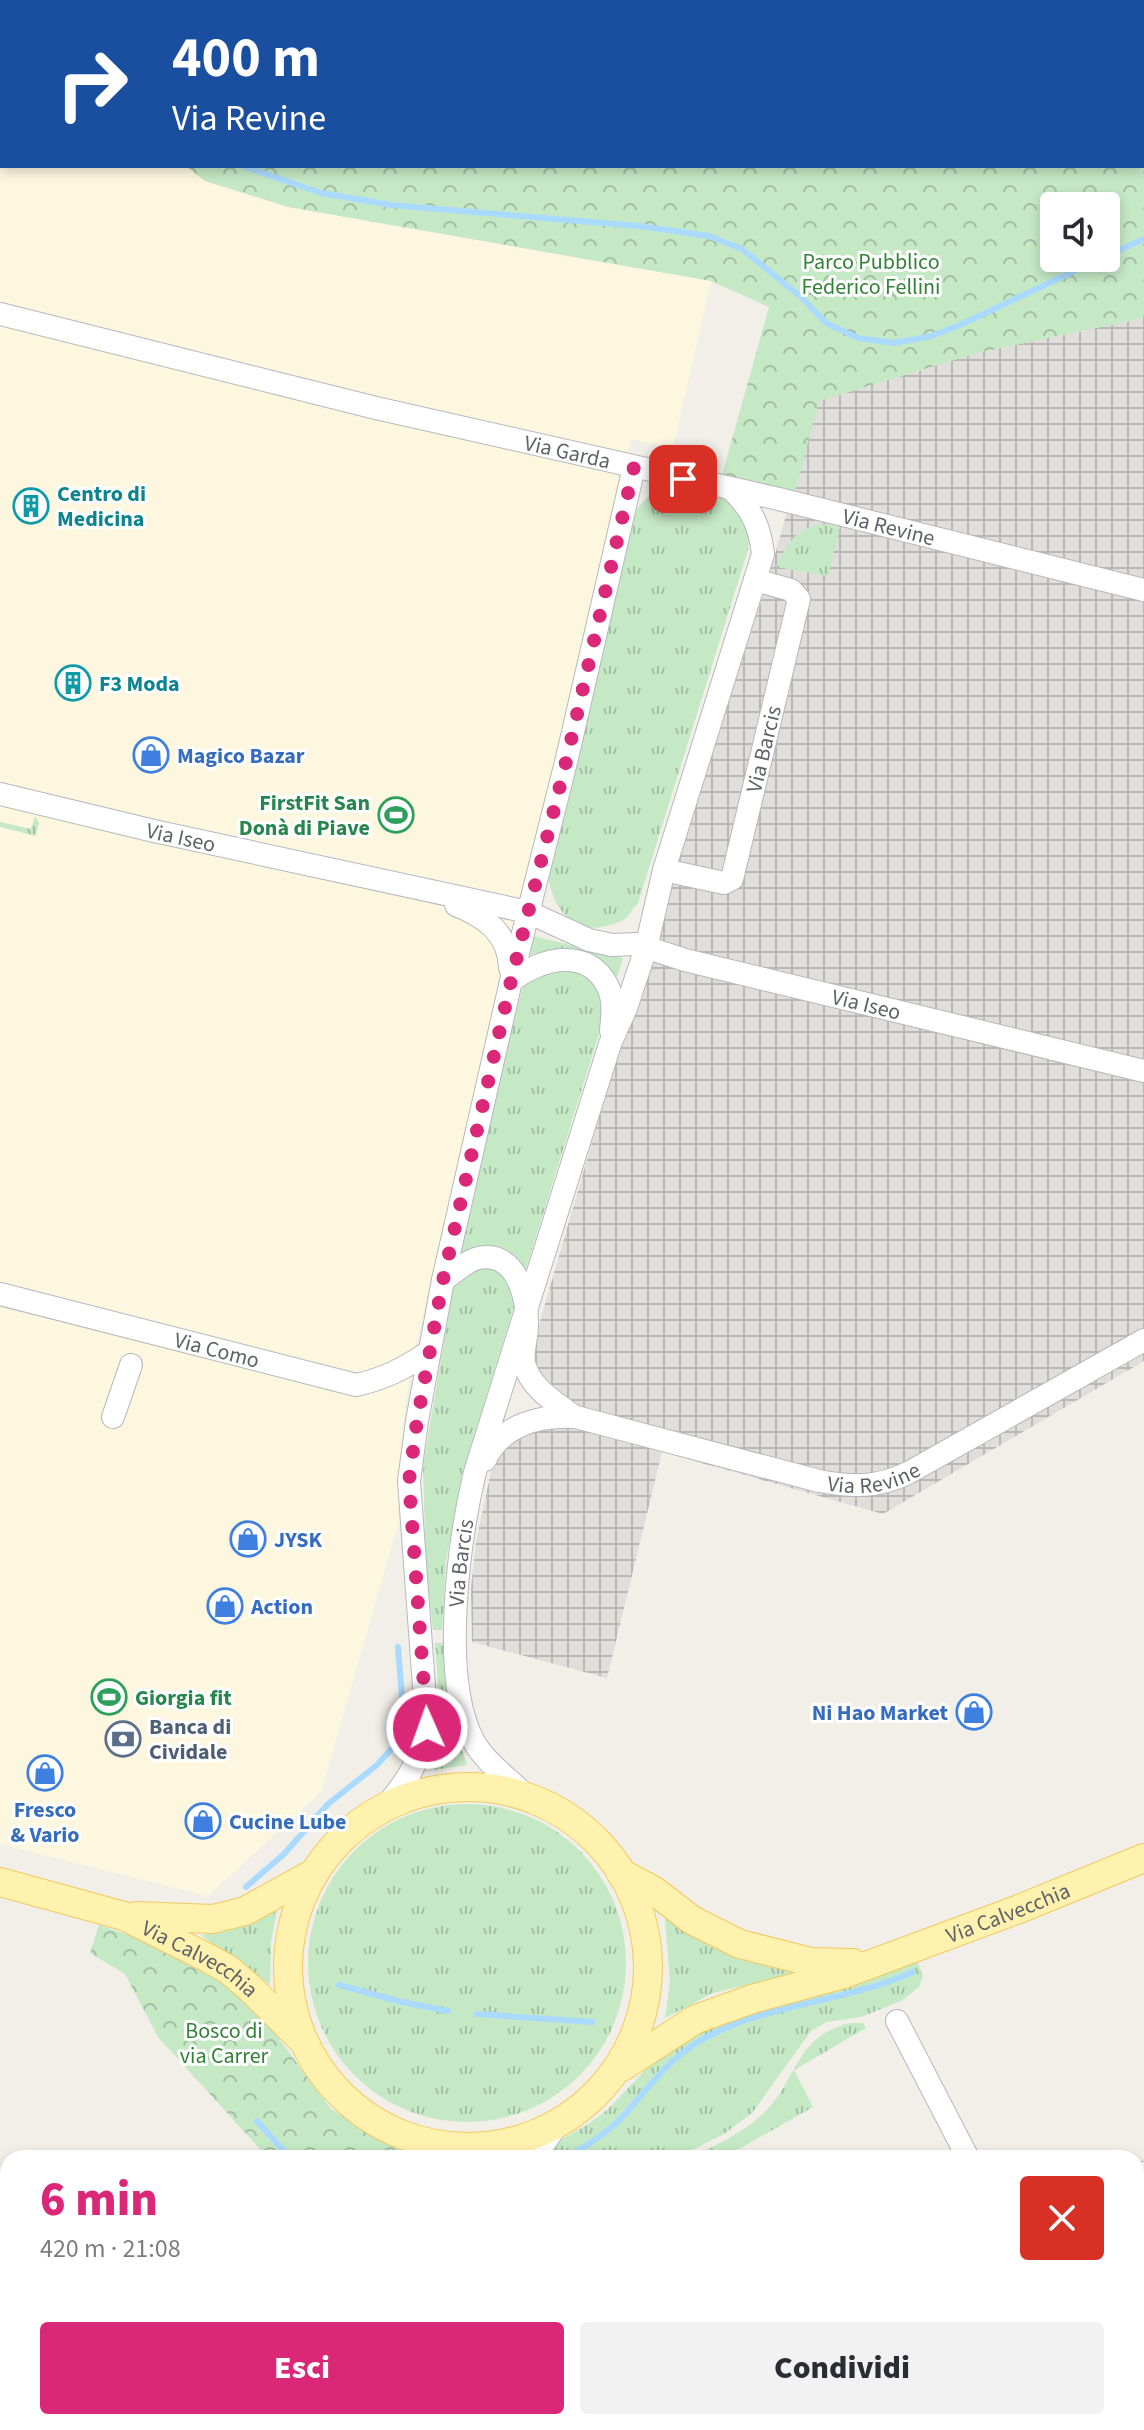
<!DOCTYPE html>
<html lang="it">
<meta charset="utf-8">
<style>
body{margin:0;font-family:"Source Sans 3",sans-serif;background:#f2f2f3;color:#2b2b33;height:100vh;display:flex;flex-direction:column;font-size:30px;white-space:nowrap}
*{box-sizing:border-box;margin:0}
p{font-size:26px;color:#7c7c81}
.icon{flex:none;width:44px;height:44px;fill:none;stroke:currentColor;stroke-width:2;stroke-linecap:round;stroke-linejoin:round}
.map{position:relative;flex:1;overflow:hidden}
.side{position:absolute;left:0px;top:2150px;width:1144px;height:280px;display:flex;flex-direction:column;background:#fff;border-radius:24px 24px 0 0;box-shadow:0 4px 12px #0003}
.side>*{flex:none}
.top-card{position:absolute;left:0px;top:0px;width:1144px;height:168px;box-shadow:0 4px 12px #0003;background:#1a4fa0;color:#fff;overflow:hidden}
.buttons{position:absolute;left:1040px;top:192px;display:grid;gap:16px}
.buttons a{display:grid;place-items:center;width:80px;height:80px;border-radius:8px;background:#fff;box-shadow:0 4px 12px #0003;font-size:40px}
.pin{position:absolute;display:grid;place-items:center;width:68px;height:68px;color:#fff;margin:-34px;border-radius:16px;box-shadow:0 4px 12px #0006}
.me{position:absolute;width:88px;margin:-44px;rotate:358deg;stroke-linejoin:round;filter:drop-shadow(0 0 6px #0008)}
.turn{display:flex;align-items:center;gap:28px;height:168px;padding:0 40px;font-size:36px}
.turn .icon{width:104px;height:104px;stroke-width:2.5}
.turn b{display:block;font-size:56px;line-height:68px}
.round{display:grid;place-items:center;flex:none;width:84px;height:84px;border-radius:8px;background:#f2f2f3}
.overview{display:flex;align-items:center;justify-content:space-between;height:136px;padding:0 40px}
h1{font-size:48px;font-weight:800;line-height:60px;color:#db2777}
.primary-button{display:flex;gap:16px;margin-top:auto;padding:16px 40px}
.primary-button a{flex:1;height:92px;border-radius:8px;background:#db2777;color:#fff;font-size:32px;font-weight:800;line-height:92px;text-align:center}
.primary-button a+a{background:#f2f2f3;color:#2b2b33}
.map>svg:first-child{display:block}
</style>
<div class="map">
<svg width="1144" height="2430" viewBox="0 0 1144 2430">
<defs>
<pattern id="industrial-grid" width="8" height="8" patternUnits="userSpaceOnUse" patternTransform="scale(2)"><rect width="8" height="8" fill="#e0deda"/><path d="M0 4h8M4 0v8" fill="none" stroke="#b9b8b5"/></pattern>
<pattern id="grass-tufts" width="24" height="20" patternUnits="userSpaceOnUse" patternTransform="scale(2)"><rect width="24" height="20" fill="#c5e8c5"/><path d="M3 7l-1-3M5 7V3M7 7l1-3M15 17l-1-3M17 17v-4M19 17l1-3" fill="none" stroke="#a3c0a4"/></pattern>
<pattern id="forest-crowns" width="20" height="18" patternUnits="userSpaceOnUse" patternTransform="scale(2)"><rect width="20" height="18" fill="#c5e8c5"/><path d="M2 6a3 3 0 1 1 6 0M12 15a3 3 0 1 1 6 0" fill="none" stroke="#a3c0a4"/></pattern>
</defs>
<rect width="100%" height="100%" fill="#f1efe8"/>
<path fill="#fef7e0" d="M0 3 2 166H186L205 181 288 207 711 281 673 448 631 439 622 470 554 764 517 908 410 1371 399 1464V1521L321 1792 208 1896 0 1844Z"/>
<path fill="url(#industrial-grid)" d="M1144 318V1361L883 1514 662 1452 607 1678 472 1642 471 1588 476 1542 492 1467 512 1435 560 1421 530 1356 619 1049 649 963 693 813 767 583 818 401 977 353Z"/>
<path fill="url(#grass-tufts)" d="M682 486C721 496 754 500 748 550L638 903C634 907 630 914 626 918 619 923 611 925 602 927 568 933 549 900 548 871L629 524C642 497 653 489 682 486Z
M820 524 840 527 828 576 776 567C787 544 794 530 820 524Z
M35 816 39 823 36 836 0 827V822L31 829Z
M534 936 623 958 617 978C593 952 562 946 530 955Z
M566 968C600 978 607 989 602 1024L462 1474 446 1560 442 1630H433L426 1565 423 1465 453 1290 497 1082 523 987 536 973Z
M435 1643H445L453 1723 467 1765 434 1770 439 1696Z
M308 1963a159 159 0 1 1 318 0a159 159 0 1 1-318 0Z
M277 1911 271 1942 270 1985 201 1935C228 1932 253 1923 277 1911Z
M665 1918 751 1961 800 1973 713 1993 665 2018 670 1982Z
M917 1960 923 1976 919 1987 901 2001 861 2017 826 2022 811 2031 752 2113 724 2134 676 2158H544L562 2139 590 2123 608 2109 676 2038Z
M850 2023H863L866 2028 794 2070 813 2107 723 2158H689C718 2144 751 2130 772 2104 799 2070 800 2035 850 2023Z
M646 2422H779L783 2430H654Z"/>
<path fill="url(#forest-crowns)" fill-rule="evenodd" d="M202 0H1144V318L977 353 819 401 794 495 722 475 769 307 711 281 288 207 205 181 186 166H1142V2H201ZM1054 206H1106V258H1054Z
M99 1925 144 1940 227 1980 262 2016 331 2109 412 2158H268L158 2037 125 1974 90 1953Z
M486 2422H608L616 2430H492Z"/>
<g fill="none" stroke-linecap="round" stroke-linejoin="round">
<path stroke="#aadaff" stroke-width="6" d="M222 2 224 0
M243 166 321 193 391 205 639 226 709 236 742 249 801 297 826 323 858 338 894 343 932 336 962 324 1102 258
M1106 256 1144 239
M246 1887 284 1854 328 1804 377 1765 394 1746 404 1723 398 1647
M339 1985 402 2002 448 2011
M477 2014 592 2022
M257 2121 290 2158
M565 2158C585 2147 605 2135 620 2119 646 2092 665 2062 698 2042 763 2003 844 2003 913 1972
M501 2422 506 2430"/>
<defs>
<g id="minor">
<path id="s1" d="M0 314 376 408 779 499 1144 590"/>
<path id="s2" d="M0 794 154 831 528 912 589 940 612 945 636 944 685 960 1144 1071"/>
<path id="s3" d="M664 870 724 883 732 879 799 599 791 590 755 580"/>
<path d="M456 905C486 917 509 934 510 968"/>
<path d="M511 981C539 959 588 945 608 987 615 1001 612 1016 611 1031"/>
<path d="M443 1280C453 1274 464 1263 475 1259 515 1247 528 1296 527 1326 527 1338 522 1351 524 1363 530 1388 556 1403 575 1417"/>
<path id="s4" d="M0 1294 356 1385C384 1379 405 1368 429 1352"/>
<path d="M113 1417 131 1365"/>
<path id="s5" d="M485 1460C502 1424 540 1415 576 1417L819 1481C852 1487 877 1488 908 1473L1144 1340"/>
<path id="s6" d="M528 1798C510 1779 485 1763 473 1740 440 1677 459 1539 475 1472L610 1044 626 1008 646 948 664 870 763 554C760 527 752 509 732 490"/>
<path d="M385 1807C406 1783 420 1761 427 1728L409 1481 417 1421 443 1280 511 981 567 758 634 467"/>
<path d="M897 2021 968 2158"/>
<path d="M403 2135 435 2158"/>
<path d="M534 2158 559 2122"/>
<path d="M1136 2178 1144 2173"/>
<path d="M626 2422 635 2430"/>
<path d="M1118 2422 1122 2430"/>
</g>
<g id="major">
<circle cx="468" cy="1967" r="180"/>
<path d="M621 1873 653 1890 692 1920 740 1944 811 1962 853 1963"/>
<path id="s7" d="M0 1882 124 1916 208 1958 229 1970 250 1988 299 2037"/>
<path d="M137 1916 213 1919 245 1911 314 1873"/>
<path id="s8" d="M622 2067 696 2019 752 1999 844 1974 1019 1909 1144 1858"/>
</g>
</defs>
<use href="#minor" stroke="#b5b8bc" stroke-width="24"/>
<use href="#major" stroke="#f2c960" stroke-width="30"/>
<use href="#minor" stroke="#fff" stroke-width="22"/>
<use href="#major" stroke="#fff2af" stroke-width="28"/>
</g>
<g fill="none" stroke-linecap="round" stroke-linejoin="round">
<path stroke="#db2777" stroke-width="14" stroke-dasharray="0 25.2" d="M427 1728 409 1481 417 1421 443 1280 511 981 567 758 634 467 683 479"/>
</g>
<defs>
<symbol id="building-ring" viewBox="-11 -11 22 22"><circle r="9.5" fill="#fff" stroke="#0f9aa8" stroke-width="1.5"/><path d="M-4-6H4V6H1V3H-1V6H-4ZM-2.5-4.3h1.7v1.8h-1.7ZM.8-4.3h1.7v1.8H.8ZM-2.5-1h1.7V.8h-1.7ZM.8-1h1.7V.8H.8Z" fill="#0f9aa8"/></symbol>
<symbol id="shop-ring" viewBox="-11 -11 22 22"><circle r="9.5" fill="#fff" stroke="#3f7fe0" stroke-width="1.5"/><path d="M-5-2.5h2.3a2.7 3.5 0 0 1 5.4 0H5L5.5 6h-11ZM-1.5-2.5h3a1.5 2.3 0 0 0-3 0Z" fill="#3f7fe0"/></symbol>
<symbol id="stadium-ring" viewBox="-11 -11 22 22"><circle r="9.5" fill="#fff" stroke="#2e9e5b" stroke-width="1.5"/><path d="M0-5a6.5 5 0 1 0 0 10a6.5 5 0 1 0 0-10ZM-3.5-1.8h7v3.6h-7Z" fill="#2e9e5b"/></symbol>
<symbol id="bank-ring" viewBox="-11 -11 22 22"><circle r="9.5" fill="#fff" stroke="#5c6f8a" stroke-width="1.5"/><path d="M-6-4H6V4H-6ZM0-2.3a2.3 2.3 0 1 0 0 4.6a2.3 2.3 0 1 0 0-4.6Z" fill="#5c6f8a"/></symbol>
</defs>
<g fill-rule="evenodd">
<use href="#building-ring" x="11" y="486" width="40" height="40"/>
<use href="#building-ring" x="53" y="663" width="40" height="40"/>
<use href="#shop-ring" x="131" y="735" width="40" height="40"/>
<use href="#stadium-ring" x="376" y="795" width="40" height="40"/>
<use href="#shop-ring" x="228" y="1519" width="40" height="40"/>
<use href="#shop-ring" x="205" y="1586" width="40" height="40"/>
<use href="#stadium-ring" x="89" y="1677" width="40" height="40"/>
<use href="#shop-ring" x="954" y="1692" width="40" height="40"/>
<use href="#bank-ring" x="103" y="1719" width="40" height="40"/>
<use href="#shop-ring" x="25" y="1753" width="40" height="40"/>
<use href="#shop-ring" x="183" y="1801" width="40" height="40"/>
</g>
<g text-anchor="middle" stroke-width="6" stroke-linejoin="round" paint-order="stroke">
<g font-size="22" fill="#348238" stroke="#fff">
<text x="871" y="269">Parco Pubblico<tspan x="871" dy="25">Federico Fellini</tspan></text>
<text x="224" y="2038">Bosco di<tspan x="224" dy="25">via Carrer</tspan></text>
</g>
<g font-size="22" fill="#5f6368" stroke="#fff">
<text dy="8" stroke="none"><textPath href="#s1" startOffset="584">Via Garda</textPath></text>
<text dy="8" stroke="none"><textPath href="#s1" startOffset="914">Via Revine</textPath></text>
<text dy="8" stroke="none"><textPath href="#s3" startOffset="204">Via Barcis</textPath></text>
<text dy="8" stroke="none"><textPath href="#s2" startOffset="186">Via Iseo</textPath></text>
<text dy="8" stroke="none"><textPath href="#s2" startOffset="894">Via Iseo</textPath></text>
<text dy="8" stroke="none"><textPath href="#s4" startOffset="224">Via Como</textPath></text>
<text dy="8" stroke="none"><textPath href="#s5" startOffset="414">Via Revine</textPath></text>
<text dy="8" stroke="none"><textPath href="#s6" startOffset="260">Via Barcis</textPath></text>
<text dy="8" stroke="none"><textPath href="#s8" startOffset="418">Via Calvecchia</textPath></text>
<text dy="8" stroke="none"><textPath href="#s7" startOffset="216">Via Calvecchia</textPath></text>
</g>
<g font-size="22" font-weight="bold" fill="#0d838f" stroke="#fff" text-anchor="start">
<text x="57" y="501">Centro di<tspan x="57" dy="25">Medicina</tspan></text>
<text x="99" y="691">F3 Moda</text>
</g>
<g font-size="22" font-weight="bold" fill="#366cbe" stroke="#fff" text-anchor="start">
<text x="177" y="763">Magico Bazar</text>
<text x="274" y="1547">JYSK</text>
<text x="251" y="1614">Action</text>
<text x="948" y="1720" text-anchor="end">Ni Hao Market</text>
<text x="45" y="1817" text-anchor="middle">Fresco<tspan x="45" dy="25">&amp; Vario</tspan></text>
<text x="229" y="1829">Cucine Lube</text>
</g>
<g font-size="22" font-weight="bold" fill="#27864d" stroke="#fff" text-anchor="end">
<text x="370" y="810">FirstFit San<tspan x="370" dy="25">Donà di Piave</tspan></text>
<text x="135" y="1705" text-anchor="start">Giorgia fit</text>
</g>
<g font-size="22" font-weight="bold" fill="#4e5e75" stroke="#fff" text-anchor="start">
<text x="149" y="1734">Banca di<tspan x="149" dy="25">Cividale</tspan></text>
</g>
</g>
</svg>
<div class="buttons">
<a><svg class="icon" aria-label="sound" viewBox="0 0 24 24"><path d="M4 9h4l5-4v14l-5-4H4zM17 9q2 3 0 6"/></svg></a>
</div>
<div class="pin" style="left:683px;top:479px;background:#d93025"><svg class="icon" aria-label="arrive" viewBox="0 0 24 24"><path d="M6 21V4h12l-3 4 3 4H6"/></svg></div>
<svg class="me" style="left:427px;top:1728px" viewBox="-20 -20 40 40"><circle r="17" fill="#db2777" stroke="#fff" stroke-width="3"/><path d="M0-11L8 9 0 5-8 9z" fill="#fff"/></svg>
<div class="top-card">
<div class="turn"><svg class="icon" aria-label="right" viewBox="0 0 24 24"><path d="M7 20v-9h11M14 6l5 5-5 5"/></svg><div><b>400 m</b>Via Revine</div></div>
</div>
<section class="side">
<div class="overview"><div><h1>6 min</h1><p>420 m · 21:08</p></div><a class="round" style="background:#d93025;color:#fff"><svg class="icon" aria-label="close" viewBox="0 0 24 24"><path d="M6 6l12 12M18 6L6 18"/></svg></a></div>
<div class="primary-button"><a>Esci</a><a>Condividi</a></div>
</section>
</div>
